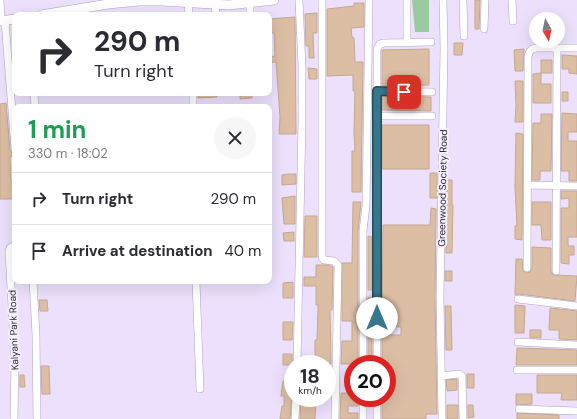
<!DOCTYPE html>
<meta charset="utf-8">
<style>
body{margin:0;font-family:"DM Sans",sans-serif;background:#f7f7f7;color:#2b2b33;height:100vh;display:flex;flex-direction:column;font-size:15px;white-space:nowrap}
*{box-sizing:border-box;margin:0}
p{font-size:13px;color:#7c7c81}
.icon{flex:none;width:22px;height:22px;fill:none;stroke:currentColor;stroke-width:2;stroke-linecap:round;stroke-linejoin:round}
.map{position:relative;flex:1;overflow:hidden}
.side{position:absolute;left:12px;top:104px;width:260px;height:180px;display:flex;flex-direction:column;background:#fff;border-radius:8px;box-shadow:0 4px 16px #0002}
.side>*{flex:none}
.top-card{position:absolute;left:12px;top:12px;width:260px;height:84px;border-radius:8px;box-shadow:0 4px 16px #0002;background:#fff;color:#2b2b33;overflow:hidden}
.needle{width:26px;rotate:171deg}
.buttons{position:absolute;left:529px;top:12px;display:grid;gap:8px}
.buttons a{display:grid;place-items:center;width:36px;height:36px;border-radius:50%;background:#fff;box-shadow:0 4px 16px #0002;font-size:20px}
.speed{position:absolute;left:284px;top:355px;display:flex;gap:8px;font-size:20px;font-weight:700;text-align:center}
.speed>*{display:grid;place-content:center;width:52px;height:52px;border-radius:50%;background:#fff;box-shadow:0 4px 16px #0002;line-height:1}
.speed small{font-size:10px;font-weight:400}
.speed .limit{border:6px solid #d22;background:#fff;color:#111}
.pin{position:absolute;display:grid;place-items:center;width:34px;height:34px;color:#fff;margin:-17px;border-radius:8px;box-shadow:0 2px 6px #0006}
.me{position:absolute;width:44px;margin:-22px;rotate:0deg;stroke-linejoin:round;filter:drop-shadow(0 0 3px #0008)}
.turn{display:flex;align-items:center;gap:14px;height:84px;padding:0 16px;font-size:18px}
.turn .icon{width:52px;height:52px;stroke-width:2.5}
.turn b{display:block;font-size:28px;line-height:34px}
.round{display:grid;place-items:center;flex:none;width:42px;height:42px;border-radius:21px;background:#f7f7f7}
.head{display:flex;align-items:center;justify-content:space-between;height:68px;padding:0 16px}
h1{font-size:24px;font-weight:700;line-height:30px;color:#1e9e55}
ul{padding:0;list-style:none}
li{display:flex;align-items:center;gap:12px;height:52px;padding:0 16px;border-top:1px solid #e1e1e2}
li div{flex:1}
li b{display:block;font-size:15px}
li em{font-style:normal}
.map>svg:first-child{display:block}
</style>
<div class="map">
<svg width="577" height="419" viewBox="0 0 577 419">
<rect width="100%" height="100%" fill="#ece0fc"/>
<path fill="#9acba0" d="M412 0H429V32H415Z"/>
<path fill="#dcbea4" stroke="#c5a88e" d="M475 0H480L479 29H475Z
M354 3H364V27L351 28 352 37 354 38 355 62H363L361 192H352V151H355L354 132 355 91H353V75L327 76V9L354 6Z
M317 13V33H313L314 58H309V46H306L305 14Z
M295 17 296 134H279L280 117 276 62 269 63V57L275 56 274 33H269V19Z
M454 43H463L462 55H454Z
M429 49V85L382 86V50Z
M524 49 523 71H515L514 50Z
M562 55 577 56V74L569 73V69H562Z
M541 60H552V73H541Z
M308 68 317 69V79H309Z
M541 73V84H551V103H533V74Z
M515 81H523V122H515L516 105Z
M562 92H568V101H562Z
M198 93H217V97L198 98Z
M240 93H252V98L240 99Z
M382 96 431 97V111L382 110Z
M6 103 10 150 13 154V156L10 157 11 181H13L14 199H0V104Z
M562 113 577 114V132H568V141H577V181H569V171H561Z
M541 114H552L551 171H540V180H532L533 123H541Z
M382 125H429V169H382Z
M516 133 523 134 522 240 515 239V226H517L515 187Z
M430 173H437V198H430Z
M288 174H296V184L282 185V175Z
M447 180H452V205H453L452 253H446Z
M561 191H577V237H568V246H574V255H569V264L561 263V208H569V198L561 199Z
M295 196V224H284L282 198Z
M353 202H361L358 231V364H341L342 341H352V321H342V263H352Z
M532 202H551V240H542L541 225H532Z
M431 208 436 209 435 298 437 414H426V419H382V398H387V364H382V335H401V327L382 326 383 225H430Z
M305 216H317V257H304Z
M294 232V241H284L283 233Z
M368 236 372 237V290H368Z
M532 247 551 248V271L553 275 577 276 575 301 519 294 515 295 516 259H522L523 271 527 273 530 272 532 268Z
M316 265H328L333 267 332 310H330L331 364H315V340H317L318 309V305H316V286H304V277H316Z
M445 271H452V281H445Z
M293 282V298H283V283Z
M368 298H372V364H368Z
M39 300H47L48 311H40Z
M515 305 525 306 524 333H515Z
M445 306H451L452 350H446Z
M550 308 577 311V340L559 339V330H549Z
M283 322H293L292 340H283Z
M530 330H541V338H530Z
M517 348 577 350V365H516Z
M283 354H292V365H283Z
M41 366H49L50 394H42Z
M467 374H474V388H467Z
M20 375H24L25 387H20Z
M537 375H577V400H561L562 393H537Z
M457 379V390L447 391 446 380Z
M283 381 293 382 290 419H280L282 406H284V396H281Z
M341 393H353V398H358V406H348V413H358V419H340Z
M516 394H532V404L516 405Z
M301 398H316L315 419H300Z
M447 405H458V419H447Z
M468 405H473L474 417 468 418Z
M517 413 559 415V419H517Z"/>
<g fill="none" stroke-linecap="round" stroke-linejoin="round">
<defs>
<path id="minor" d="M0 0 1 21
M322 0V257L324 260 334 261 338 265 335 419
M407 0V43
M463 0 464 36
M512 0 513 21
M188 3 189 15
M250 3V15
M215 4 216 15
M5 20 15 150
M484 29 485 0
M377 91 432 92
M34 93 35 107
M193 93V107
M377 116H432
M528 185 577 186
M527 268 528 57C529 52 530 49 536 48H577
M556 271 557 48
M33 281 36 335 37 419
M196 281 200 389
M518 299 577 306
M518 342 577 345
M297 364 302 122V67L299 0
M363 364V231L366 205 369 0
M377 364V49L380 44 384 43 431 42
M517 370H577
M441 376 459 374 462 376 463 419
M377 398V419
M519 409 577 411
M14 419 15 361 9 251 10 248 15 245
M295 419 296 398
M363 419V398
M442 419 440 298 444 48 443 0"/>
<path id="major" d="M41 15 108 4 140 1H162L229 5 274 0
M0 21 15 19"/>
</defs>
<use href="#minor" stroke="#b1a2c3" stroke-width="8"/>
<use href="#major" stroke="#b1a2c3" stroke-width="10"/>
<use href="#minor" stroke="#fff" stroke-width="7"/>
<use href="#major" stroke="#fff" stroke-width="9"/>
</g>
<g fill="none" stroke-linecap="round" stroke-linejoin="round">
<defs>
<path id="route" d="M377 318V91L404 92"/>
</defs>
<use href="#route" stroke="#244d5a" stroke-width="10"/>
<use href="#route" stroke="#37778b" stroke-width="7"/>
</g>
<g text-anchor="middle" stroke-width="4" stroke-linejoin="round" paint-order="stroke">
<g font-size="10" fill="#2f2a37" stroke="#f6f0fe">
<text transform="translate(442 188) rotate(-89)" y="4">Greenwood Society Road</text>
<text transform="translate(13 330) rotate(-92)" y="4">Kalyani Park Road</text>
</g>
</g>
</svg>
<div class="buttons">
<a><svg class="needle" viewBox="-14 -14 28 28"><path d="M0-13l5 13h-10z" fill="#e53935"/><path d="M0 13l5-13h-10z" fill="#7c7c81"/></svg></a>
</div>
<div class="speed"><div>18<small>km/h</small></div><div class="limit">20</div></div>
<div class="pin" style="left:404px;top:92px;background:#d93025"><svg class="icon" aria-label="arrive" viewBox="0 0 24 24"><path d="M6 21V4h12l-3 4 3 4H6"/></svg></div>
<svg class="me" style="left:377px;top:318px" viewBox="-20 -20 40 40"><circle r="19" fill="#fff"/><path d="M0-13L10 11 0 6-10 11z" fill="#37778b"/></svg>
<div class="top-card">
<div class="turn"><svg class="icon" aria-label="right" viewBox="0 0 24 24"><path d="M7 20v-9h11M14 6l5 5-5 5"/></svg><div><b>290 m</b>Turn right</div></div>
</div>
<section class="side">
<div class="head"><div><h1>1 min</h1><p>330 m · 18:02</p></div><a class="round"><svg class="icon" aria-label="close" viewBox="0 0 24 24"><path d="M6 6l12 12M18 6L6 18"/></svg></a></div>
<ul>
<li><svg class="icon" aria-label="right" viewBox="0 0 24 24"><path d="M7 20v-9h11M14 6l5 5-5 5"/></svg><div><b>Turn right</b></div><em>290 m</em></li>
<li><svg class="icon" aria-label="arrive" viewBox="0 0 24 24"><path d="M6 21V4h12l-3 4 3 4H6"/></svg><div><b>Arrive at destination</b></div><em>40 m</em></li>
</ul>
</section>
</div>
